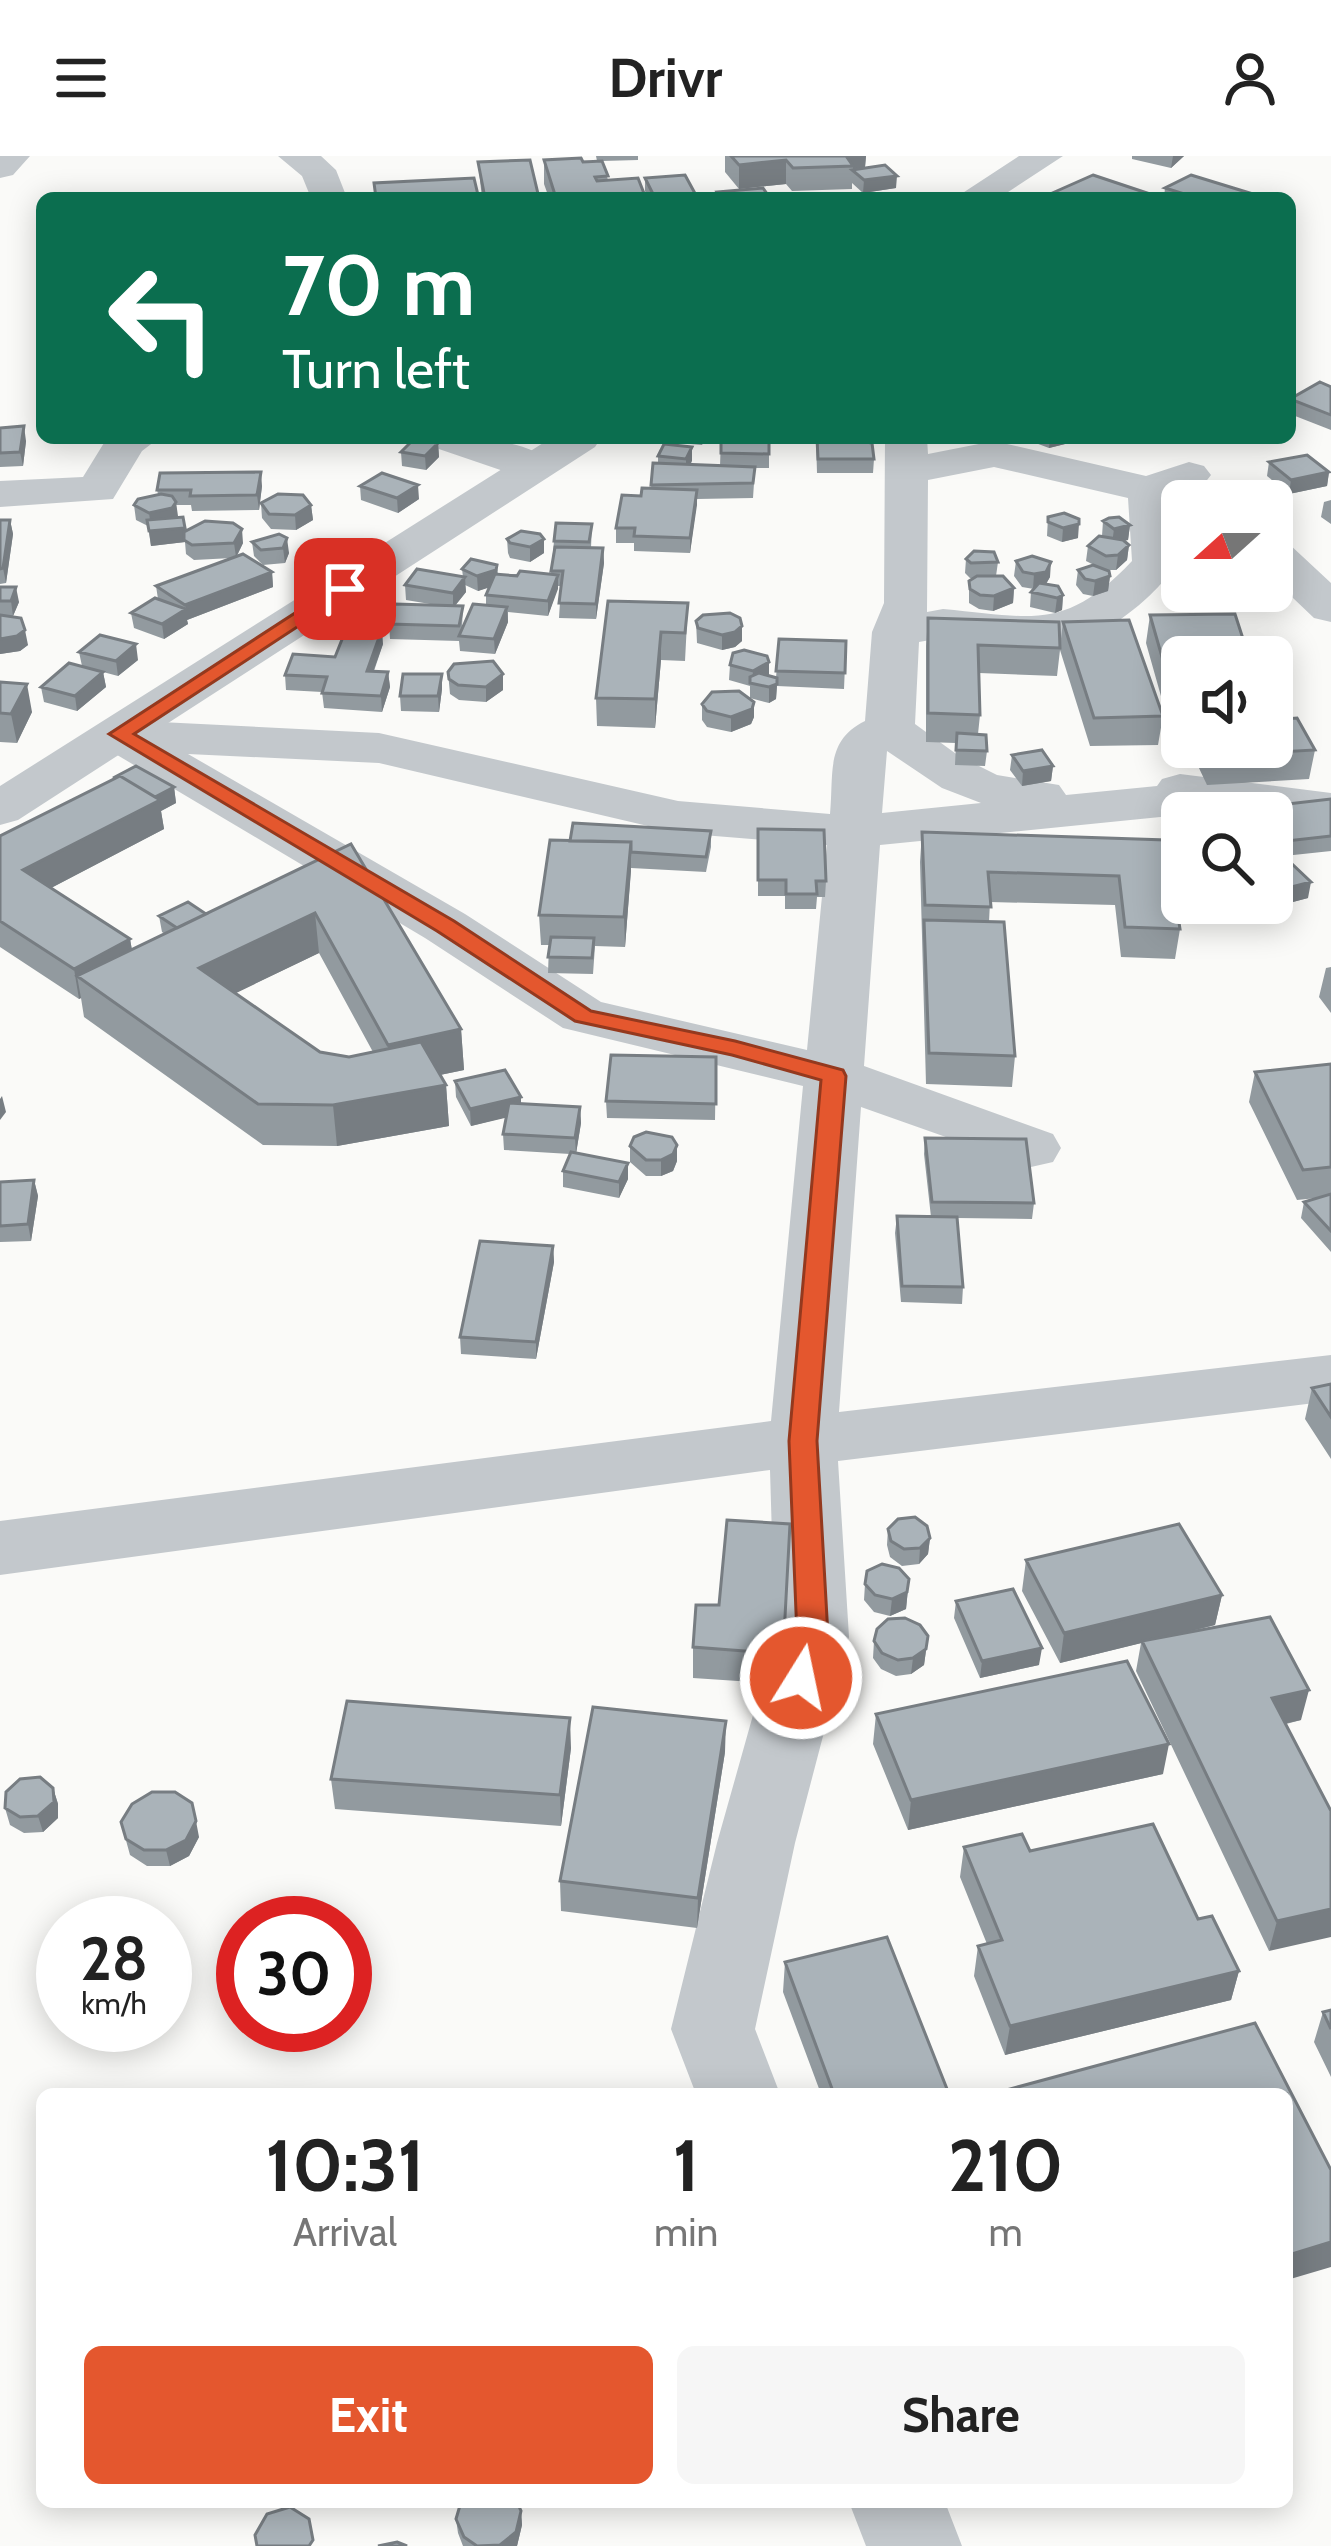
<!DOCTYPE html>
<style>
body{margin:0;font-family:Cabin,sans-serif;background:#f6f6f6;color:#222;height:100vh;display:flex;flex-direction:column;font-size:45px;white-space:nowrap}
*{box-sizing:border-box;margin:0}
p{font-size:39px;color:#767676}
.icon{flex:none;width:66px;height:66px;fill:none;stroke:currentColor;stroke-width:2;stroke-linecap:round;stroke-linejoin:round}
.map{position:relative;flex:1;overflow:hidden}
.sheet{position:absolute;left:36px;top:1932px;width:1257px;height:420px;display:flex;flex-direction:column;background:#fff;border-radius:18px;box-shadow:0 6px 30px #0003}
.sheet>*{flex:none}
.guide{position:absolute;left:36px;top:36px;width:1260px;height:252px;border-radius:18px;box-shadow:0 6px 30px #0003;background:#0b6e4f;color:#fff;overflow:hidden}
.needle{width:78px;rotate:249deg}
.tools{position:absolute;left:1161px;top:324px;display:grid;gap:24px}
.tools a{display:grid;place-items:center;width:132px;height:132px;border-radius:18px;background:#fff;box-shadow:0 6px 30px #0003;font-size:60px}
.speed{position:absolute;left:36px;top:1740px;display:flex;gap:24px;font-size:60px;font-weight:700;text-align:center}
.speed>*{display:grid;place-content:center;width:156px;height:156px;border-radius:50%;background:#fff;box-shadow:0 6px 30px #0003;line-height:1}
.speed small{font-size:30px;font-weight:400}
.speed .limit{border:18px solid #d22;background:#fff;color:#111}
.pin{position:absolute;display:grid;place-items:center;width:102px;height:102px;color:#fff;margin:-51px;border-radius:24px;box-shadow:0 6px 18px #0006}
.me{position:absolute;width:132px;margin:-66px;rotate:10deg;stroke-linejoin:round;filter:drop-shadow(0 0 9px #0008)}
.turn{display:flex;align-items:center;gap:42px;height:252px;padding:0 48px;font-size:54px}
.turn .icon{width:156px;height:156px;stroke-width:2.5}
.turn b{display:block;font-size:84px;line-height:102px}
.eta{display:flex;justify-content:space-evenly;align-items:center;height:204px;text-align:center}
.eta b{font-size:72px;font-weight:700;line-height:84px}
.action{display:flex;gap:24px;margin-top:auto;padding:24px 48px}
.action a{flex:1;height:138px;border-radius:18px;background:#e4572e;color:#fff;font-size:48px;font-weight:700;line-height:138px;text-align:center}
.action a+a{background:#f6f6f6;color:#222}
header{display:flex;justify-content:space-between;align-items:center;height:156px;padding:0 48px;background:#fff;font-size:54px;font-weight:700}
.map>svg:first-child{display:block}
</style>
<header><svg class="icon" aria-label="menu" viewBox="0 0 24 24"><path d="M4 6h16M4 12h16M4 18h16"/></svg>Drivr<svg class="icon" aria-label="person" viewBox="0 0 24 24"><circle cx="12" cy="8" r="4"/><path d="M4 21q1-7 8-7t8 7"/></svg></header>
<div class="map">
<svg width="1331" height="2390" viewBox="0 0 1331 2390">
<rect width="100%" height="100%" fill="#fafaf8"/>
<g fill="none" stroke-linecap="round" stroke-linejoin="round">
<path fill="#c3c8cc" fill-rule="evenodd" d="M0 0H30L13 19 0 22Z
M278 0H321L336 14 347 42H311L302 20Z
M107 282H159L142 295 113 343 0 351V325L83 321Z
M427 282C462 282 533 280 555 312L548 321 533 325 433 291Z
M885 282H927L928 298 994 285 1146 320 1189 306 1204 310 1211 319 1204 328 1172 341 1178 407C1153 443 1096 491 1049 491 1005 490 963 477 919 486L915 568 959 600 997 619 1059 629 1066 639 1157 630 1162 623 1180 618 1331 637V669L1272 661V657L1220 655 880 689 864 910 1053 978 1061 992 1053 1006 1031 1011 861 951 839 1256 1331 1199V1245L838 1305 849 1481 795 1687 755 1873 780 1938H696L671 1873 717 1687 775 1481 770 1314 0 1419V1365L771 1265 803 930 563 872 425 782 102 590 95 579 102 568 120 564 379 577 678 645 830 658C834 617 825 585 865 565L872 476 884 447ZM994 311 1128 342 1132 405C1065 476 1032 461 943 453L927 456 928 324ZM887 595 942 632 981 647 882 657ZM188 598 379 607 678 677 827 689 807 894 601 846 465 758Z
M1272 383 1288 387 1331 427V466L1314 462 1272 422Z
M849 2346H945L962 2390H866Z"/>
<path fill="#c3c8cc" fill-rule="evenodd" d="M1019 0H1063L999 42H955Z
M551 282H601L595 291 18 664 0 669V630Z"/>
</g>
<path fill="#929a9f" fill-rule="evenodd" d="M596 0H638V4L602 5 608 24 645 40H647L645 35V22L697 42H549L544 28V4L597 5Z
M725 0H866L865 12 896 32 863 37 852 27V33L792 35 786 28 739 33 725 16Z
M1132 0H1184L1171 12 1132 3Z
M478 6 539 42H482Z
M1165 32 1266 42H1164Z
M1331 231V274L1290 258V242Z
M0 272 26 285 23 310 0 311Z
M679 282H706L702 289 679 287Z
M721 282H769V312H755L753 342 697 343 690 397 634 395V387H616V372L641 340 651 333 653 307 658 308V300L692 291 690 309 720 310Z
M816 282H868L874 303 873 317H817Z
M1032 282H1066L1065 288 1049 292 1033 286Z
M438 287 439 301 426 314 402 310 401 296Z
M1269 306 1329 316 1327 330 1289 338 1267 320Z
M262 330 259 354 192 355 191 349H176L177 361 186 376 243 387 237 400 272 416 273 431 187 464 188 468 164 483 134 472 131 457 158 443 156 430 232 402 194 404 186 398 185 386 151 390 148 370 136 364 134 349 158 338 157 334Z
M360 330 419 343 398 357 361 344Z
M1331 344V368L1321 361 1324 346Z
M261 347 311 349 313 364 296 374 271 373 262 362Z
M1048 361 1078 382 1062 386 1047 380Z
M0 364H10L13 378 6 427 0 428Z
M1182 364V388L1171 381 1173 367Z
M1103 365 1130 369 1128 384H1124L1129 389 1127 404 1116 414H1108L1110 420 1108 435 1093 440 1083 438 1076 429 1078 414 1094 409 1086 405 1088 390 1103 381 1102 380Z
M592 368 591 392H603L604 407 596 463 559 462 561 430H558L548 460 508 456V466L495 498 460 495 459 485 390 483 389 468 442 450 406 444 405 429 463 421 462 413 497 409 498 418H551L554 385ZM465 429 478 435 489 431 486 439V449L462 472 463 450H455L466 436Z
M279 378 289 397 285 407 263 409 254 400 252 386Z
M507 383 544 397 530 406 510 402 508 397Z
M966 403 998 406 996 420 1014 432 1013 447 993 455 979 453 969 447V425L974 422H970L965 417Z
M1016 405 1050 421 1046 428 1063 439 1062 454 1055 457 1030 451 1031 436 1034 433 1022 431 1014 420Z
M0 431 19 446 13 460H4L28 489 20 495 0 498Z
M688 447 685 505 661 504 655 572 597 570 596 542Z
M1150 459 1245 489 1243 501H1182V565H1168L1146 487Z
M928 462 1060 491 1063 466 1163 560 1158 589 1090 590 1060 494 1057 520 979 517 980 559 978 578 987 595 985 610 955 609 956 587 926 586V490Z
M696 465 742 470V485L735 491 722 494 697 487Z
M779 483 846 485 844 533 777 530 776 543 769 547 750 542V530L729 524 730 509 776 522Z
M383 488 374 515 388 516 390 531 382 556 324 552 322 536 286 534 285 519 335 501Z
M79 496 138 504 118 520 103 516 106 531 77 555 44 546 41 531 82 510Z
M448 516 503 534 486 546 459 544 450 538Z
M442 518V533L439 556 401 555 400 540Z
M0 526 32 556 17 587 0 586Z
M754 546V561L751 568 731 576 707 571 702 564V548Z
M1189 591H1272L1315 594 1309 623 1207 629Z
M1012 599 1053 610 1051 625 1022 630 1010 614Z
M174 631 176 647 161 655 164 673 51 732 130 783 132 794 165 778 162 776 159 760 206 758 351 688 461 873 464 914 440 919 446 929 449 970 337 990 263 989 84 861 81 842 79 843 0 791V680ZM319 797 373 896 349 901 320 896 235 837Z
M1331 643V695L1284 700 1308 742 1258 755 1250 747H1272V657Z
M758 673 826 725 825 741H817L816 753H785V740H758Z
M711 675V691L706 716 631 712 625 791 595 790 593 818 548 817 549 789H541L539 759 569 685Z
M922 676 1166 684 1180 773 1175 803 1121 801 1115 749 990 746 989 766 1015 900 1012 931 926 928 920 706Z
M1331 811V857L1319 841 1326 812Z
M716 901 715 964 607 962 606 945Z
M1331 908V1096L1301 1062 1304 1046 1317 1042 1297 1044 1249 946 1255 916Z
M455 925 521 948 580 951 581 967 576 997 628 1023 619 1042 563 1031V1015L570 998 504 994 503 978 506 961 471 970 456 941Z
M925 982 1034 1047 1032 1063 957 1062 963 1131 962 1148 901 1146 895 1077 897 1060 931 1061 924 998Z
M630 990 677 1005 673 1015 661 1020H646L630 1006Z
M34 1024 38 1040 31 1085 0 1086V1026Z
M553 1090 554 1106 536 1203 461 1198 460 1181Z
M1331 1228V1303L1305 1263 1312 1232Z
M790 1368 781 1528 693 1522V1491L719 1449Z
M888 1373 930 1382 928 1398 919 1408 902 1410 890 1401 887 1389Z
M1026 1404 1222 1439 1215 1469 1189 1476 1301 1564 1286 1568 1331 1655 1269 1795 1136 1515 1141 1487 1060 1507 1022 1435Z
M909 1423 906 1453 890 1460 874 1456 864 1444 865 1428Z
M956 1445 1039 1509 980 1522 954 1462Z
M928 1480 924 1509 911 1518 896 1520 881 1513 873 1502 874 1485Z
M876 1558 1163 1618 908 1674 873 1588Z
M571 1592 561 1670 335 1653 331 1623Z
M725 1596 697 1772 561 1755 560 1725Z
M53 1632 58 1648V1662L43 1676 24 1677 10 1669 5 1652Z
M121 1666 199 1681 189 1700 170 1710H147L130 1699Z
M964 1691 1030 1695 1198 1763 1239 1815 1231 1844 1005 1899 974 1820 978 1790 987 1788 960 1721Z
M785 1806 946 1938H821L783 1836Z
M1331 1854V1921L1314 1886 1323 1856Z
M1255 1867 1331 2014 1287 2124V1938H1009L1010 1933Z
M521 2355 522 2369 517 2390H463L458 2377 456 2363Z"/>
<path fill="#777d82" d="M844 0H866L864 21 853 14V10Z
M1173 0H1184L1171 12Z
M786 4V28L739 33V9Z
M897 20 896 32 863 37 864 24Z
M24 270 26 285 23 310 20 296Z
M1050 282H1066L1065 288 1049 292Z
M438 287 439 301 426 314 425 300Z
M692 291V305L686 318V303Z
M261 316 262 330 259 354 257 339Z
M1329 316 1327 330 1289 338 1291 324Z
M418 329 419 343 398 357 397 342Z
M697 334V349L690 397V382Z
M176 346 178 360 174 366 151 371 149 357Z
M311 349 313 364 296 374 295 359Z
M10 364 13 378 6 427 3 412Z
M1079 368 1078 382 1062 386 1063 372Z
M1130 369 1128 384 1112 388 1114 373Z
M185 372 187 385 184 384 185 386 151 390 149 375Z
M242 373 243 387 236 401 234 387Z
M287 382 289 397 285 407 283 392Z
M544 383V397L530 406V391Z
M1129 389 1127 404 1116 414 1118 399Z
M603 392 604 407 596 463V448Z
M1051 406 1050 421 1044 431 1033 433 1034 418Z
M497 409V429L478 435 477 420Z
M272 416 273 431 187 464 188 468 164 483 162 468 186 453 185 449Z
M558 419V433L548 460V445Z
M1110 420 1108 435 1093 440 1095 425Z
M465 421 466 436 453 452V437Z
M16 431 19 446 13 460 11 445Z
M1014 432 1013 447 993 455 994 440Z
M1063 439 1062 454 1055 457 1057 442Z
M507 451 508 466 495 498 494 483Z
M742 470V485L735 491 722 494V479Z
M382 473 383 488 368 530 367 515Z
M25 474 28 489 20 495 0 498V483Z
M661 476V504L655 572V543Z
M136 488 138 504 118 520 116 505Z
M769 506V521L752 527 753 515Z
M103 516 106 531 77 555 75 540Z
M388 516 390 531 382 556 381 540Z
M442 518V533L439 556 438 540Z
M503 518V534L486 546V531Z
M27 528 32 556 17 587 11 558Z
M777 528 776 543 769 547V531Z
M754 546V561L751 568 731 576V561Z
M1053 610 1051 625 1022 630 1023 615Z
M174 631 176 647 161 655 164 673 28 744 23 714Z
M631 686V715L625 791 624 761Z
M1311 726 1308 742 1258 755 1260 747H1272V736Z
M315 757 319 797 205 852 199 812Z
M130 783 135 812 77 820 81 842 79 843 74 813Z
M461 873 464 914 391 929 388 889Z
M446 929 449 970 337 990 333 949Z
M2 940 6 956 0 964V943Z
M521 941V958L471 970 470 953Z
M580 951 581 967 576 998 575 982Z
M677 989V1005L673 1015 661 1020V1004Z
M628 1007V1023L619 1042V1026Z
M34 1024 38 1040 31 1085 28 1068Z
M553 1090 554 1106 536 1203V1186Z
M930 1382 928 1398 919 1408 920 1392Z
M909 1423 906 1453 890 1460 892 1443Z
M1222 1439 1215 1469 1060 1507 1064 1477Z
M928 1480 924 1509 911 1518 913 1502Z
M1042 1492 1039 1509 980 1522 982 1505Z
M1309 1534 1301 1564 1265 1572 1272 1542Z
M570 1562 571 1592 561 1670 560 1639Z
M726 1565 725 1596 697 1772 698 1742Z
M1169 1588 1163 1618 908 1674 911 1644Z
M53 1632 58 1648V1662L43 1676 38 1660Z
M196 1665 199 1681 189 1700 170 1710 166 1694Z
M1331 1753V1781L1269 1795 1277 1765Z
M1239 1815 1231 1844 1005 1899 1010 1870Z
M1331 2086V2111L1287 2124V2113L1292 2098Z
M521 2355 522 2369 517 2390H501Z"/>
<path fill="#aab3b9" stroke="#777d82" stroke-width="3" d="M731 0H846L853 10 793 12 786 4 739 9Z
M581 2 583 6 602 5 608 20 595 21 597 25 638 22 645 40 660 39 662 42H556L544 4Z
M530 4 539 42H485L478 6Z
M885 9 897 20 864 24 852 14Z
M685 19 697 41 662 42 660 39 654 40 645 22Z
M1093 19 1162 42H1041Z
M1191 19 1266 42H1197L1165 32Z
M474 22 478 39 376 42 374 27Z
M763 32 770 42H721L717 36Z
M1320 226 1331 231V259L1290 243Z
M24 270 20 296 0 297V272Z
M721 282H769V298L721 297Z
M817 282H868L869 285H858L872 287 874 303H818Z
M414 283 438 287 425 300 401 296Z
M664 288 692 291 686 303 658 300Z
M1307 299 1329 316 1291 324 1269 306Z
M653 307 755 311 753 327 651 329Z
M261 316 257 339 190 340 191 334H157L160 317Z
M382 317 418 329 397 342 360 330Z
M642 332 697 334 690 382 634 380 635 372H616L622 339 641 340Z
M161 338 172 340 176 346 172 352 149 357 134 349 138 343Z
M278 338 303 339 311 349 295 359 269 358 261 347Z
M1064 357 1079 363V368L1063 372 1048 366V361Z
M183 361 185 372 149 375 147 364Z
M1119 361 1130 369 1114 373 1103 365 1109 362Z
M0 364H10L3 412 0 413Z
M205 365 233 367 242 373 234 387 192 389 184 384V376Z
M556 367 592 368 589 386 554 385Z
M521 375 540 378 544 383 530 391 510 387 507 383Z
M279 378 287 382 283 392 261 394 252 386Z
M1099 380 1123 384 1129 389 1118 399 1106 400 1088 390Z
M555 391 603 392 596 448 559 447 563 415H551Z
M974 395 994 396 998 406 971 407 966 403Z
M243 398 272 416 185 449 156 430Z
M1032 400 1051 406 1046 416 1034 418 1023 416 1016 405Z
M471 403 497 409 496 414 477 420 462 413Z
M1093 409 1109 415 1110 420 1095 425 1085 423 1078 414Z
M417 413 465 421 453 437 405 429Z
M520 415 558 419 548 445 486 439 495 418 517 420Z
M977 420H1003L1014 432 994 440 980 439 970 433 969 425Z
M1039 427 1058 430 1063 439 1057 442 1031 436Z
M0 431H16L11 445H0Z
M155 442 186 453 162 468 131 457Z
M608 445 688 447 685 477 661 476 655 543 596 542Z
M394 448 463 450 459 470 389 468Z
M473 448 507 451 494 483 459 480Z
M730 457 740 462 742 470 735 476 722 479 698 472 696 465 703 459Z
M1235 458 1245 489H1229L1233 501H1182V536H1172L1150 459Z
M0 459 21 462 25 474 17 480 0 483Z
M928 462 1059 466 1060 492 978 489 980 559 928 557Z
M1129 464 1163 560 1094 562 1063 466Z
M347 471 382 473 367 515 388 516 381 540 322 537 327 521 285 519 293 498 335 501Z
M100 479 136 488 116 505 79 496Z
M779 483 846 485 845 517 776 515Z
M744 494 767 500 769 506 753 515 730 509 733 497Z
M493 505 503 518 486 531 458 529 449 523 448 516 454 508Z
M69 507 103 516 75 540 41 531Z
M759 517 777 522V528L769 531 750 527V521Z
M403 518H442L438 540H400Z
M0 526 27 528 11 558 0 557Z
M739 535 754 546 752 553 731 561 707 555 702 548 712 536Z
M1297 562 1315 594 1212 600 1208 591H1272V564Z
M957 577 986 579 987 595 956 594Z
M1042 594 1053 610 1023 615 1012 599Z
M136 610 174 631 155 641 120 620 113 622Z
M120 620 160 644 23 714 130 783 74 813 0 765V680Z
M1331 643V680L1278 686 1272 677V657L1218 656Z
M573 667 711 675 706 701 631 696V686L570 685Z
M758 673 824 674 826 725H816L817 738H786V724H758Z
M922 676 1166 684 1180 773 1125 771 1119 720 988 716 991 751 925 749Z
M550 684 631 686 624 761 539 759Z
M351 688 461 873 388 889 315 757 199 812 320 896 349 901 421 886 446 929 333 949 258 948 77 820Z
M1272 689 1311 726 1272 736Z
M188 746 206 758 177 772 159 760Z
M924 764 1004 766 1015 900 929 897Z
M551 781 594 782 592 802 548 801Z
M611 899 716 901V948L606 945Z
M1331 908V1011L1303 1014 1255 916Z
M505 914 521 941 470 953 455 925Z
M509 947 580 951 575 982 503 978Z
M646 976 672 981 677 989 673 998 661 1004H646L630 990 634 981Z
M925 982 1026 983 1034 1047 932 1046Z
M571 996 628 1007 619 1026 563 1015Z
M34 1024 28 1068 0 1070V1026Z
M1331 1038V1075L1304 1046Z
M897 1060 957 1061 963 1131 902 1130Z
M480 1085 553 1090 536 1186 460 1181Z
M1331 1228V1261L1312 1232Z
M915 1361 927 1370 930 1382 920 1392 904 1393 891 1385 888 1373 898 1363Z
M727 1364 790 1368 783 1498 693 1491 696 1449H719Z
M1179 1368 1222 1439 1064 1477 1026 1404Z
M882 1408 899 1412 909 1423 907 1436 892 1443 875 1439 865 1428 867 1415Z
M1013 1433 1042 1492 982 1505 956 1445Z
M1270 1461 1309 1534 1272 1542 1331 1655V1753L1277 1765 1142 1485Z
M905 1462 920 1469 928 1480 926 1493 913 1502 898 1504 882 1497 874 1485 877 1473 888 1463Z
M1127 1505 1169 1588 911 1644 876 1558Z
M347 1545 570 1562 560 1639 331 1623Z
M593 1551 726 1565 698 1742 560 1725Z
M40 1621 53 1632 54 1646 38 1660 20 1661 5 1652 6 1636 20 1623Z
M152 1636H175L192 1647 196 1665 186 1684 166 1694H144L126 1683 121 1666 132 1648Z
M1153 1668 1198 1763 1212 1760 1239 1815 1010 1870 978 1790 1002 1784 964 1691 1022 1678 1030 1695Z
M887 1781 947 1933 926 1938H834L785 1806Z
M1331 1854V1873L1323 1856Z
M1255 1867 1331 2014V2086L1292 2098 1287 2088V1938H1012L1010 1933Z
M461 2346H517L521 2355 516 2376 500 2389 477 2390 464 2381 456 2363Z
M290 2351 309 2363 313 2384 309 2390H257L255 2379 267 2358Z
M397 2386 407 2390H378Z"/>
<path fill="#e4572e" stroke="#94391e" stroke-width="3" d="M338 429 355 433 134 578 454 765 591 855 735 885 843 914 846 920 817 1285 828 1480 812 1530H790L786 1522 797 1480 789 1285 821 924 732 899 575 865 437 775 109 578Z"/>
</svg>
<div class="tools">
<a><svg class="needle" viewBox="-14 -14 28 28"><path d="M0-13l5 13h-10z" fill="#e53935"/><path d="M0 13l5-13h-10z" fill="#767676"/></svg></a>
<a><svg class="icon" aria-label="sound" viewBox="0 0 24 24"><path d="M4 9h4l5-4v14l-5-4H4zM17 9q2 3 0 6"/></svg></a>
<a><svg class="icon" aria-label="search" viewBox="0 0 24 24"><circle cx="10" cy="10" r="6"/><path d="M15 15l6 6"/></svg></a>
</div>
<div class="speed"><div>28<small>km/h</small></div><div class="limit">30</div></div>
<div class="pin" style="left:345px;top:433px;background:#d93025"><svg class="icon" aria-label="arrive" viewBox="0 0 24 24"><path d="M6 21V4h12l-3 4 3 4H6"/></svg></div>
<svg class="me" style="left:801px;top:1522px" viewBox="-20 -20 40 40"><circle r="17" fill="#e4572e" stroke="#fff" stroke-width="3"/><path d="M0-11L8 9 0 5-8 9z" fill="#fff"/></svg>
<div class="guide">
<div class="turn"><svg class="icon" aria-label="left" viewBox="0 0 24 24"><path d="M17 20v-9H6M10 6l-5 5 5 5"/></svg><div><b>70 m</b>Turn left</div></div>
</div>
<section class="sheet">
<div class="eta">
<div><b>10:31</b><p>Arrival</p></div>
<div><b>1</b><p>min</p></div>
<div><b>210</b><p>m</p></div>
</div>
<div class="action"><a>Exit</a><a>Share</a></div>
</section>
</div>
